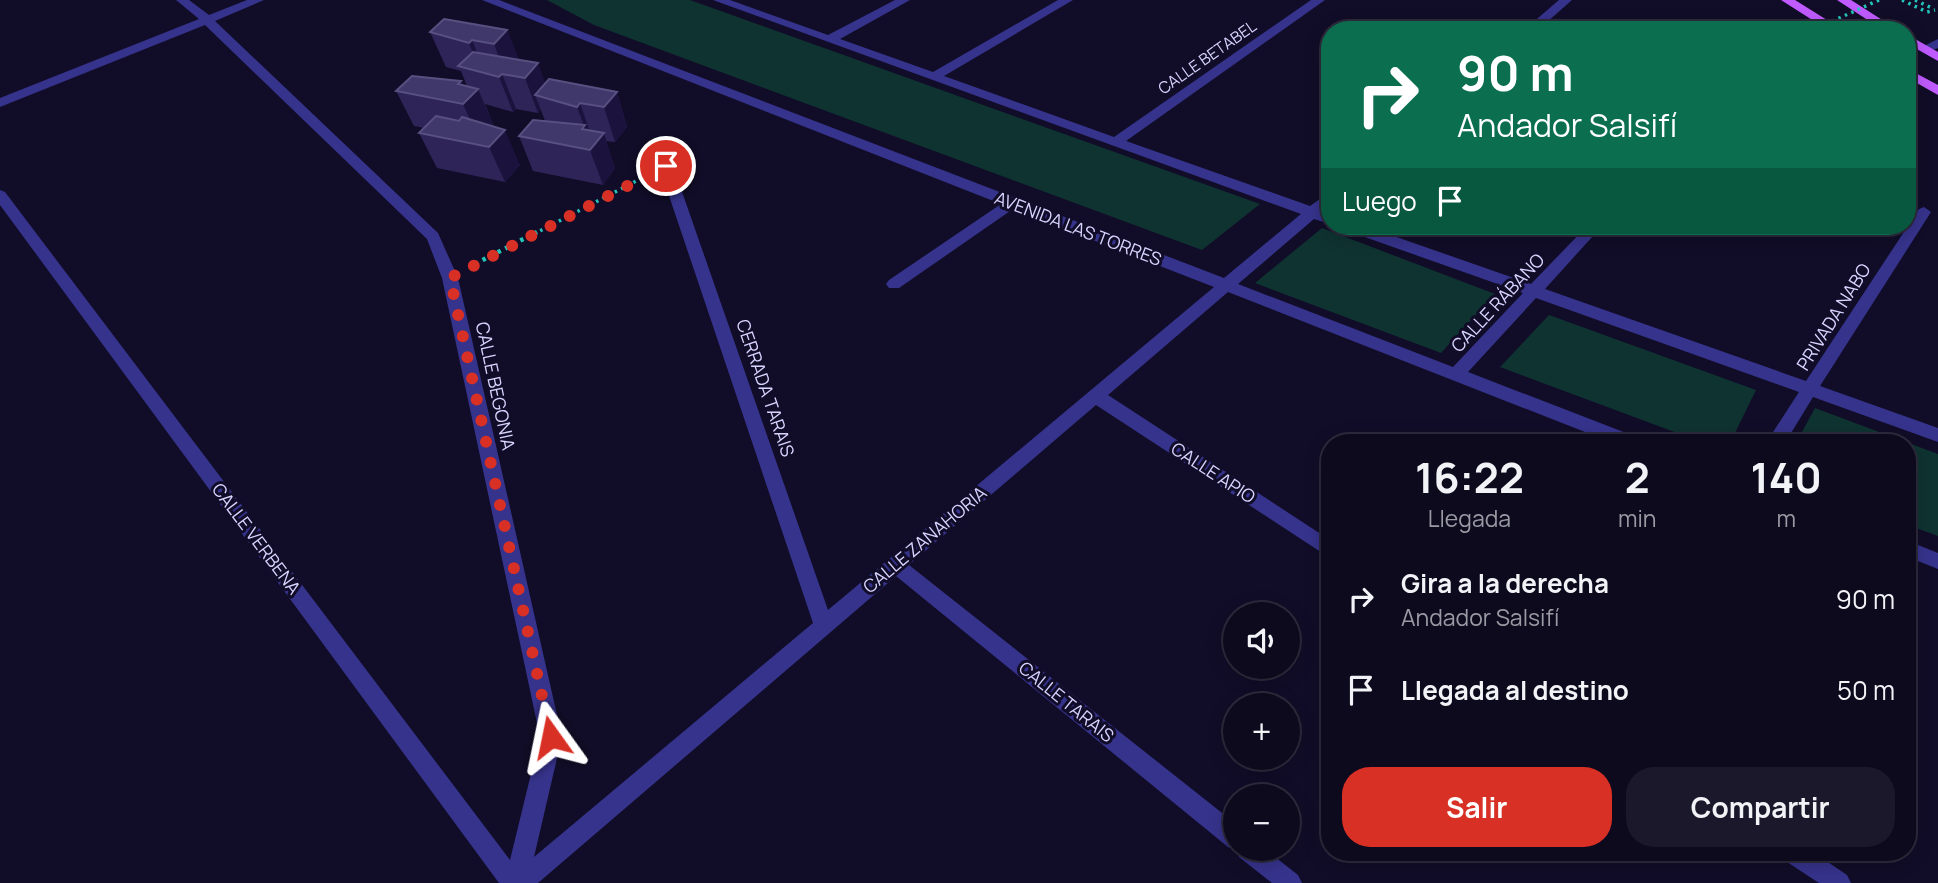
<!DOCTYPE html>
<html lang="es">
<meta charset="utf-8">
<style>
body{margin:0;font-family:Manrope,sans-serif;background:#1b182b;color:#f1f3f6;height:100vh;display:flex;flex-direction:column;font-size:26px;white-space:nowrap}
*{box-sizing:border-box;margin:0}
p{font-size:23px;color:#9a9aa4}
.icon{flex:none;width:38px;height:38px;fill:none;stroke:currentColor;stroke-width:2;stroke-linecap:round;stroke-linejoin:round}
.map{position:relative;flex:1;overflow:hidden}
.drawer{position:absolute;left:1321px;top:434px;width:595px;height:427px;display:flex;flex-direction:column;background:#0d0a1e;border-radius:28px;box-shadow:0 4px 18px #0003,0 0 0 2px #2d2b3c}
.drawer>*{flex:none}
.hud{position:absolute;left:1321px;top:21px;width:595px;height:214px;border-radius:28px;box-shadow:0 4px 18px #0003,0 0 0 2px #2d2b3c;background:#0b6e4f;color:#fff;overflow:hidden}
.fabs{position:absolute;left:1223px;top:602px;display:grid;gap:14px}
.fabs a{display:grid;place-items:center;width:77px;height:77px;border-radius:50%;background:#0d0a1e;box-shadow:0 4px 18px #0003,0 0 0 2px #2d2b3c;font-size:35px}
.pin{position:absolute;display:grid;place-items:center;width:60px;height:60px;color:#fff;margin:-30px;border:4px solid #fff;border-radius:50%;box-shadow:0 2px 7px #0007}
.me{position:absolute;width:77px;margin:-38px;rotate:348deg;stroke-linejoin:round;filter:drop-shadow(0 0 5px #0008)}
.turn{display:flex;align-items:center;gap:24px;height:147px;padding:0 21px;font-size:32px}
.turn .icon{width:91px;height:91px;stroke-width:2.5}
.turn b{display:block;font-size:49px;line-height:60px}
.then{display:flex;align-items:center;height:66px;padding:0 21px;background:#0003;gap:14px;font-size:26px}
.eta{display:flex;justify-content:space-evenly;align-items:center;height:119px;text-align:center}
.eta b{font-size:42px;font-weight:700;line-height:49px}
.action{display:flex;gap:14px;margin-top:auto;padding:14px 21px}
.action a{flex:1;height:80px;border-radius:28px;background:#d93025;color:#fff;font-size:28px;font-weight:700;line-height:80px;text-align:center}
.action a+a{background:#1b182b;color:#f1f3f6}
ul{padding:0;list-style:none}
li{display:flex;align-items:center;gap:21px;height:91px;padding:0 21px}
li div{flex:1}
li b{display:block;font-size:26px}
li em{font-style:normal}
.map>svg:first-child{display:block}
</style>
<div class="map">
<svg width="1938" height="883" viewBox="0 0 1938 883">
<rect width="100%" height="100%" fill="#110d28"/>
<path fill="#0f3331" d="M547 0H690L1260 204 1202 250 594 25Z
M1322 228 1495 294 1441 353 1255 283Z
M1549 315 1756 390 1730 443H1704L1500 367Z
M1815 408 1938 454V536L1908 525V443H1796Z"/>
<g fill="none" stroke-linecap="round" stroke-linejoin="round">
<path stroke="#23c4b9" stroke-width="3.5" stroke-dasharray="2.5 4.5" stroke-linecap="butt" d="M1902 0 1927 12 1935 10
M1915 0 1934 9
M534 234 642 178"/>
<path stroke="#23c4b9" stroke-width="4.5" stroke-dasharray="3.5 5" stroke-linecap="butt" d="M475 264 537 232"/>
<path fill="#36338c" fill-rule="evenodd" d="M176 0H189L209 15 247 0H264L215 21 438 233 458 278 562 737 534 857 813 623 659 166 661 163 666 161 673 166 828 610 1214 287 1013 209 899 288H889L886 284 889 280 1001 204 482 0H499L1224 278 1301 214 713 0H730L828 35 895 0H910L840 39 933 72 1058 0H1073L944 76 1114 137 1311 0H1325L1126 141 1310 206 1330 192V205L1323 211 1330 214V224L1314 219 1238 284 1453 367 1523 293 1345 230 1343 226H1365L1531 284 1587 226H1602L1545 289 1806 381 1919 209 1924 207 1931 212 1820 386 1938 428V442L1813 397 1785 443H1766L1799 392 1536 298 1468 372 1639 438 1642 443H1613L1228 292 1108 395 1330 540V558L1096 405 909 565 1236 824V849H1265L1298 875 1302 883H1272L1239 857 1236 850 1228 847 896 576 538 883H499L0 205V190L5 192 510 860 540 737 442 278 427 239 205 25 0 107V98L199 19Z
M1559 0H1572L1538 30H1524Z
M1938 39V48L1924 53 1918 49Z
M1908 541 1938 553V569L1908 557Z
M1781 852H1813L1847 875 1851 883H1819L1784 860Z"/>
<path fill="#c05bff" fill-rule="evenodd" d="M1781 0H1795L1843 30H1828Z
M1837 0H1851L1898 30H1883Z
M1908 35 1938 52V61L1908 44Z
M1908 69 1938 85V95L1908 78Z"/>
<path stroke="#23c4b9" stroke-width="3.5" stroke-dasharray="2.5 4.5" stroke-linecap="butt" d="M1813 30 1879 0"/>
</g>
<path fill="#2e2458" d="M507 30 519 60 545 83 617 92 627 127 615 142 606 141 615 168 603 185 533 171 519 136 545 121 541 110 538 113 516 109 513 112 485 104 493 124 491 126 520 165 505 182 437 168 419 133 424 128 414 126 396 91 461 81 463 86H467L461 71 446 67 430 32Z"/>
<path fill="#1b133d" d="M507 30 521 64 506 75 494 44Z
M472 40 486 74 481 73 469 43Z
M538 63 551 98 535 95 541 110 538 113 525 78Z
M502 74 516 109 513 112 499 77Z
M461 81 469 98 478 89 493 124 479 139 463 104 458 84Z
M617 92 627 127 615 142 604 107Z
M580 103 592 138 604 133 615 168 603 185 582 129 584 126 577 107Z
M505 130 520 165 505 182 489 147Z"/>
<path fill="#40376a" stroke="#585081" stroke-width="2" d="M444 19 507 30 494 44 472 40 469 43 430 32Z
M473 52 538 63 525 78 502 74 499 77 458 66Z
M412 76 461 81 458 84 478 89 463 104 396 91Z
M549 79 617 92 604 107 580 103 577 107 535 95Z
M436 116 459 121 462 117 505 130 489 147 419 133Z
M533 120 585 125 582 129 604 133 590 150 519 136Z"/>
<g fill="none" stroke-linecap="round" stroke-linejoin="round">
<path stroke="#d93025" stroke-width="12" stroke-dasharray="0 21.6" d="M551 737 450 278 666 166"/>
</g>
<g text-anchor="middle" stroke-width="6" stroke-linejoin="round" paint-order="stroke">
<g font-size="16" fill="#d8d4ff" stroke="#110d28">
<text transform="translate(1207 57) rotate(-35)" y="6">CALLE BETABEL</text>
</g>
<g font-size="18" fill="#d8d4ff" stroke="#110d28">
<text transform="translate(1078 229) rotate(21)" y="6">AVENIDA LAS TORRES</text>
<text transform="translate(1498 303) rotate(-47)" y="6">CALLE RÁBANO</text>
<text transform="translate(1834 317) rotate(-58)" y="6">PRIVADA NABO</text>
<text transform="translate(495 386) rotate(78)" y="6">CALLE BEGONIA</text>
<text transform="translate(765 388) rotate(71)" y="6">CERRADA TARAIS</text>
<text transform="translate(1213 473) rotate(33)" y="6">CALLE APIO</text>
<text transform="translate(256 539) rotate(53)" y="6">CALLE VERBENA</text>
<text transform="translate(925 540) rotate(-40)" y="6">CALLE ZANAHORIA</text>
<text transform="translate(1066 702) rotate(39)" y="6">CALLE TARAIS</text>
</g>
</g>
</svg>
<div class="fabs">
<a><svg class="icon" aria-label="sound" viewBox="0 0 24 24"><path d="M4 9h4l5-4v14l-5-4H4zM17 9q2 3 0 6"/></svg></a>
<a>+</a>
<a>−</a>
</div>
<div class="pin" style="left:666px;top:166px;background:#d93025"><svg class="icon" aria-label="arrive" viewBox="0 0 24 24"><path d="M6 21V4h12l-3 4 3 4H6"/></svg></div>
<svg class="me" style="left:551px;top:737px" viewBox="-20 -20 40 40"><path d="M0-17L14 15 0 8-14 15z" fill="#d93025" stroke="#fff" stroke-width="4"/></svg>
<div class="hud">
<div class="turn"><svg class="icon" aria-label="right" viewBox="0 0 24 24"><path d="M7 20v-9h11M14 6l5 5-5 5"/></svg><div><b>90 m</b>Andador Salsifí</div></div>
<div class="then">Luego<svg class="icon" aria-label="arrive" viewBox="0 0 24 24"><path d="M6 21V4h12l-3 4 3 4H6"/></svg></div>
</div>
<section class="drawer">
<div class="eta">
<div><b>16:22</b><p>Llegada</p></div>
<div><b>2</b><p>min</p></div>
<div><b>140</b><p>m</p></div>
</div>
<ul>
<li><svg class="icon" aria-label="right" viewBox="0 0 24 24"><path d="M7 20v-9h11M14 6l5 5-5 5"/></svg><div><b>Gira a la derecha</b><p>Andador Salsifí</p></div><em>90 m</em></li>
<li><svg class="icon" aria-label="arrive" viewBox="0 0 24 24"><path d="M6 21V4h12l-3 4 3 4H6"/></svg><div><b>Llegada al destino</b></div><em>50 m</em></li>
</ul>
<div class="action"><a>Salir</a><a>Compartir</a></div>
</section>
</div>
